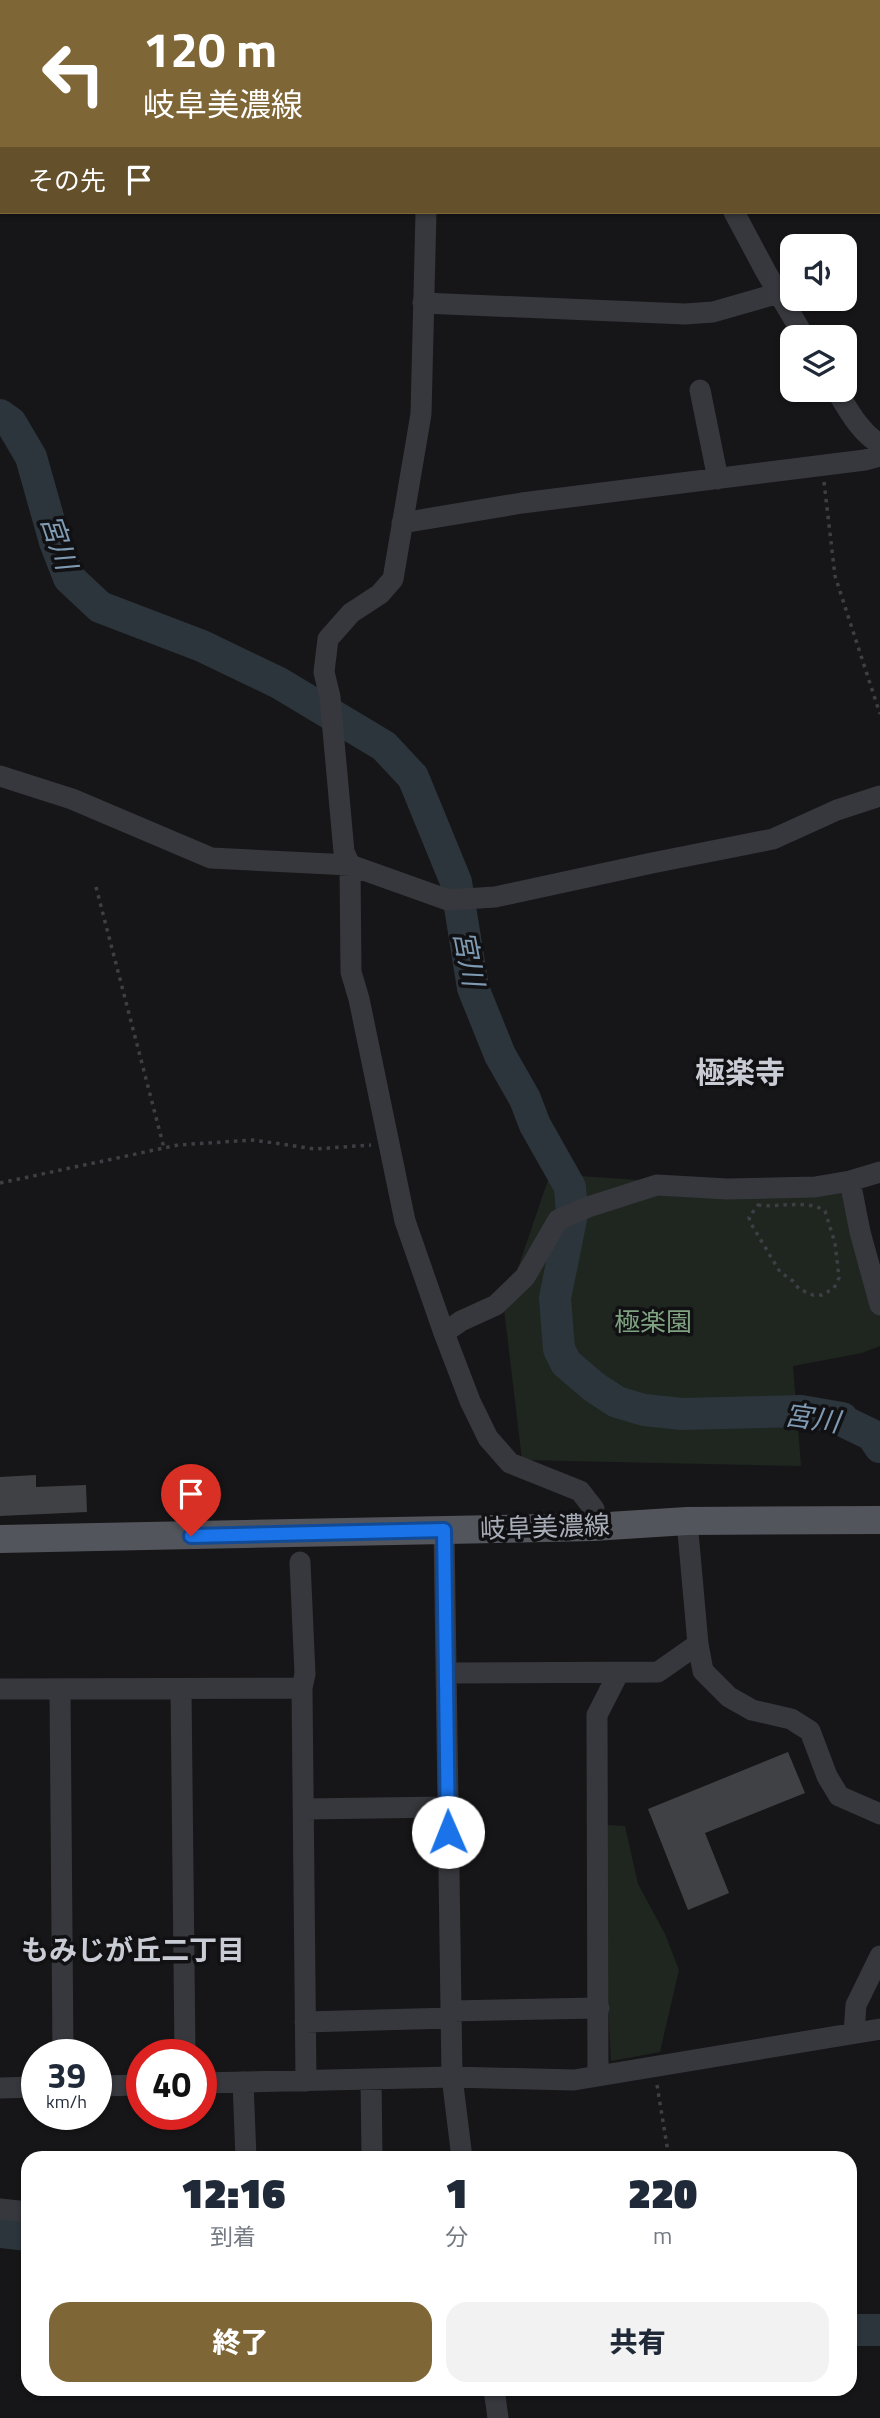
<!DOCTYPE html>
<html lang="ja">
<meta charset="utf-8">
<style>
body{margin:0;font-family:"Titillium Web","Noto Sans JP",sans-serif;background:#f2f2f3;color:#1f2937;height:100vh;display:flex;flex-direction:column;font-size:26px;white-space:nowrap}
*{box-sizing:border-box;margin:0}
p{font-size:23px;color:#747a83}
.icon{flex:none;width:38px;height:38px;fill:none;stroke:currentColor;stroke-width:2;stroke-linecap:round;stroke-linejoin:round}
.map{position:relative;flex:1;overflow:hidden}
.side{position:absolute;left:21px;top:2151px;width:836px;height:245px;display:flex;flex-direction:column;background:#fff;border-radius:21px;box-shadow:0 2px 5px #0004}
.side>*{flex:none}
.hud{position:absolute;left:0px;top:0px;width:880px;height:214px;box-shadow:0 2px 5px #0004;background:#7e6636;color:#fff;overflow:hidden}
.buttons{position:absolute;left:780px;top:234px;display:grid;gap:14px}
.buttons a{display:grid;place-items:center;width:77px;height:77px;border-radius:14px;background:#fff;box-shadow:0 2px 5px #0004;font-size:35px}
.speed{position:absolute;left:21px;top:2039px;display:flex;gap:14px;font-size:35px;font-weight:700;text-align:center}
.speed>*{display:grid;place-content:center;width:91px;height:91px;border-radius:50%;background:#fff;box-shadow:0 2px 5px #0004;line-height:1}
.speed small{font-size:18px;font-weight:400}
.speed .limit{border:10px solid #d22;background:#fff;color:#111}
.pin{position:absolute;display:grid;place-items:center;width:60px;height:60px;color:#fff;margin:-72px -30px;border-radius:50% 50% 50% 0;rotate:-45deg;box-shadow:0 0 7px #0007}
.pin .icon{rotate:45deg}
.me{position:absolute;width:77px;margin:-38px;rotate:359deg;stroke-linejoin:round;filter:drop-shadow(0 0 5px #0008)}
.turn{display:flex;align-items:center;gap:24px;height:147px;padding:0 28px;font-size:32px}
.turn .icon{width:91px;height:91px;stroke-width:2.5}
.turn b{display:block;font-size:49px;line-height:60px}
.then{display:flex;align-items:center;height:66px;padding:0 28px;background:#0003;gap:14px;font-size:26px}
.eta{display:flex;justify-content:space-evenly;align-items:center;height:119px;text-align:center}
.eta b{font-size:42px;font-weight:800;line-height:49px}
.button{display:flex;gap:14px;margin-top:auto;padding:14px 28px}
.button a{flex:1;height:80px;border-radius:21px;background:#7e6636;color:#fff;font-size:28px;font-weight:800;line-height:80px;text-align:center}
.button a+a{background:#f2f2f3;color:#1f2937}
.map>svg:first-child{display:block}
</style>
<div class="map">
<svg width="880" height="2418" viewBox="0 0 880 2418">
<rect width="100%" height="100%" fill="#161618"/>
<path fill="#1e261f" d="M550 1174 756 1188 850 1181 880 1305V1346L862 1353 793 1366 801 1466 522 1460 504 1309Z
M606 1825 625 1826 638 1884 665 1934 679 1970 660 2052 611 2061 607 1985Z"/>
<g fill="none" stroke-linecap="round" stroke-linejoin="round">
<path stroke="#2c353c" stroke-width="32" d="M0 415 11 423 31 457 55 542 69 578 100 607 202 646 279 683 384 746 413 777 456 882 473 988 500 1055 525 1099 535 1125 570 1187 572 1214 555 1298 559 1349 566 1363 594 1387 617 1402 644 1410 682 1414 801 1411 842 1418 843 1421 872 1435 880 1447
M0 2232 28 2235
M850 2330H880"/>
</g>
<path fill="#404145" d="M36 1475V1487L86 1485 87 1512 0 1516V1477Z
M788 1752 805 1793 705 1833 729 1893 688 1910 648 1809Z"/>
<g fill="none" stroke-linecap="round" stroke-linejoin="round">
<path stroke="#3d3f44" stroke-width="3.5" stroke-dasharray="3.5 5" stroke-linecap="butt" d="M824 482 835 576 880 714
M96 887 164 1148
M0 1183 178 1145 253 1140 315 1149 371 1145
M758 1205C778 1208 808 1199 825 1211L835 1243 839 1278 834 1288 822 1295H813L799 1289 793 1281 780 1272 750 1222 749 1217Z
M657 2085 669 2158"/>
<path stroke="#37383d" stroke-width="21" d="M367 0V2
M616 0 617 2
M426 212 421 414 393 579 380 594 351 613 328 639 324 672 330 697 344 852 350 865 351 972 359 999 405 1221 444 1333 470 1401 488 1438 510 1463 580 1491 594 1509 593 1527
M734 212 766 272 805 338
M423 303 685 314 713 312 779 293
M700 390 718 479
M836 390C848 409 860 433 880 444
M402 523 522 503 865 460 880 456
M0 776 72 799 211 858 350 865 448 900 495 897 652 863 773 839 837 810 880 796
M850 1181 860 1232 880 1305
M444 1333 461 1321 496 1305 525 1277 558 1220 588 1207 657 1185 727 1189 815 1187 850 1181 880 1172
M687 1521 698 1644 703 1671 729 1697 752 1710 791 1719 810 1731 827 1776 839 1796 880 1814
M444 1530 452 2077 462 2158
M300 1562 305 1674 302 1688 306 2081
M446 1673 658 1672 698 1644
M0 1689 302 1688
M181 1689 185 2054
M60 1690 63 2054
M304 1809 447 1807
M451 2011 599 2008
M305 2022 451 2018
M854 2033 856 2005 880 1956
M598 2076 597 1715 618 1674
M371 2079 372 2158
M243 2082 246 2158
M201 2083 452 2077 574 2080 880 2029
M96 2086 142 2085
M0 2088 37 2087
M0 2209 28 2212
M494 2389 498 2418"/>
<path stroke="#53555c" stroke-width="28" d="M0 1539 593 1527 687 1521 880 1520"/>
</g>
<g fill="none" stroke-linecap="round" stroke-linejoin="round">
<defs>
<path id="route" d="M191 1536 444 1530 448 1832"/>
</defs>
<use href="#route" stroke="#114b97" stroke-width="18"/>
<use href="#route" stroke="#1a73e8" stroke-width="12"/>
</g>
<g text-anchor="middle" stroke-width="7" stroke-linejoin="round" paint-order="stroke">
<g font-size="26" fill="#7fa381" stroke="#111113">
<text x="653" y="1331">極楽園</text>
</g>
<g font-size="26" fill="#a8adb8" stroke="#111113">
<text transform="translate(545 1527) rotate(-2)" y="9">岐阜美濃線</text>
</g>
<g font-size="28" font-style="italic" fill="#7f9bb3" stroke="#111113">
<text transform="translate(59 542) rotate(71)" y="10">宮川</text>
<text transform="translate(469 958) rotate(79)" y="10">宮川</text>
<text transform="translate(812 1418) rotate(8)" y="10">宮川</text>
</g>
<g font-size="28" font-weight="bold" fill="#c9ccd4" stroke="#111113">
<text x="133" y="1960">もみじが丘二丁目</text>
</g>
<g font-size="30" font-weight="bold" fill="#c9ccd4" stroke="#111113">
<text x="740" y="1083">極楽寺</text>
</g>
</g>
</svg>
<div class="buttons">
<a><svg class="icon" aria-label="sound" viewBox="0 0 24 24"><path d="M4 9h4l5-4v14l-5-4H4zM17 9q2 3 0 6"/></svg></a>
<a><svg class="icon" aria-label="layers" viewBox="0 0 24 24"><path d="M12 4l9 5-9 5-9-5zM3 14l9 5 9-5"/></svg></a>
</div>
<div class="speed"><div>39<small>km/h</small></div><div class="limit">40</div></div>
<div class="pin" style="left:191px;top:1536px;background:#d93025"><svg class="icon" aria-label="arrive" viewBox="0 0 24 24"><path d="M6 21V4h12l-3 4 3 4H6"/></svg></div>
<svg class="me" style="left:448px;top:1832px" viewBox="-20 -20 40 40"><circle r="19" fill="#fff"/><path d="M0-13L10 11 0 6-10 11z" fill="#1a73e8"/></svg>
<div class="hud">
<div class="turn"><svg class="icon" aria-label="left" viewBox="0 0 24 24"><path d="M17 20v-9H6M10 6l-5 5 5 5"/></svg><div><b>120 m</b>岐阜美濃線</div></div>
<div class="then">その先<svg class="icon" aria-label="arrive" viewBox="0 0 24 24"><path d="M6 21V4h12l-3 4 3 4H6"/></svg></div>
</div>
<section class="side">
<div class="eta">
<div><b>12:16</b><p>到着</p></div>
<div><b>1</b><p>分</p></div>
<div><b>220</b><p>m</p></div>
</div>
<div class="button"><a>終了</a><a>共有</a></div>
</section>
</div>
